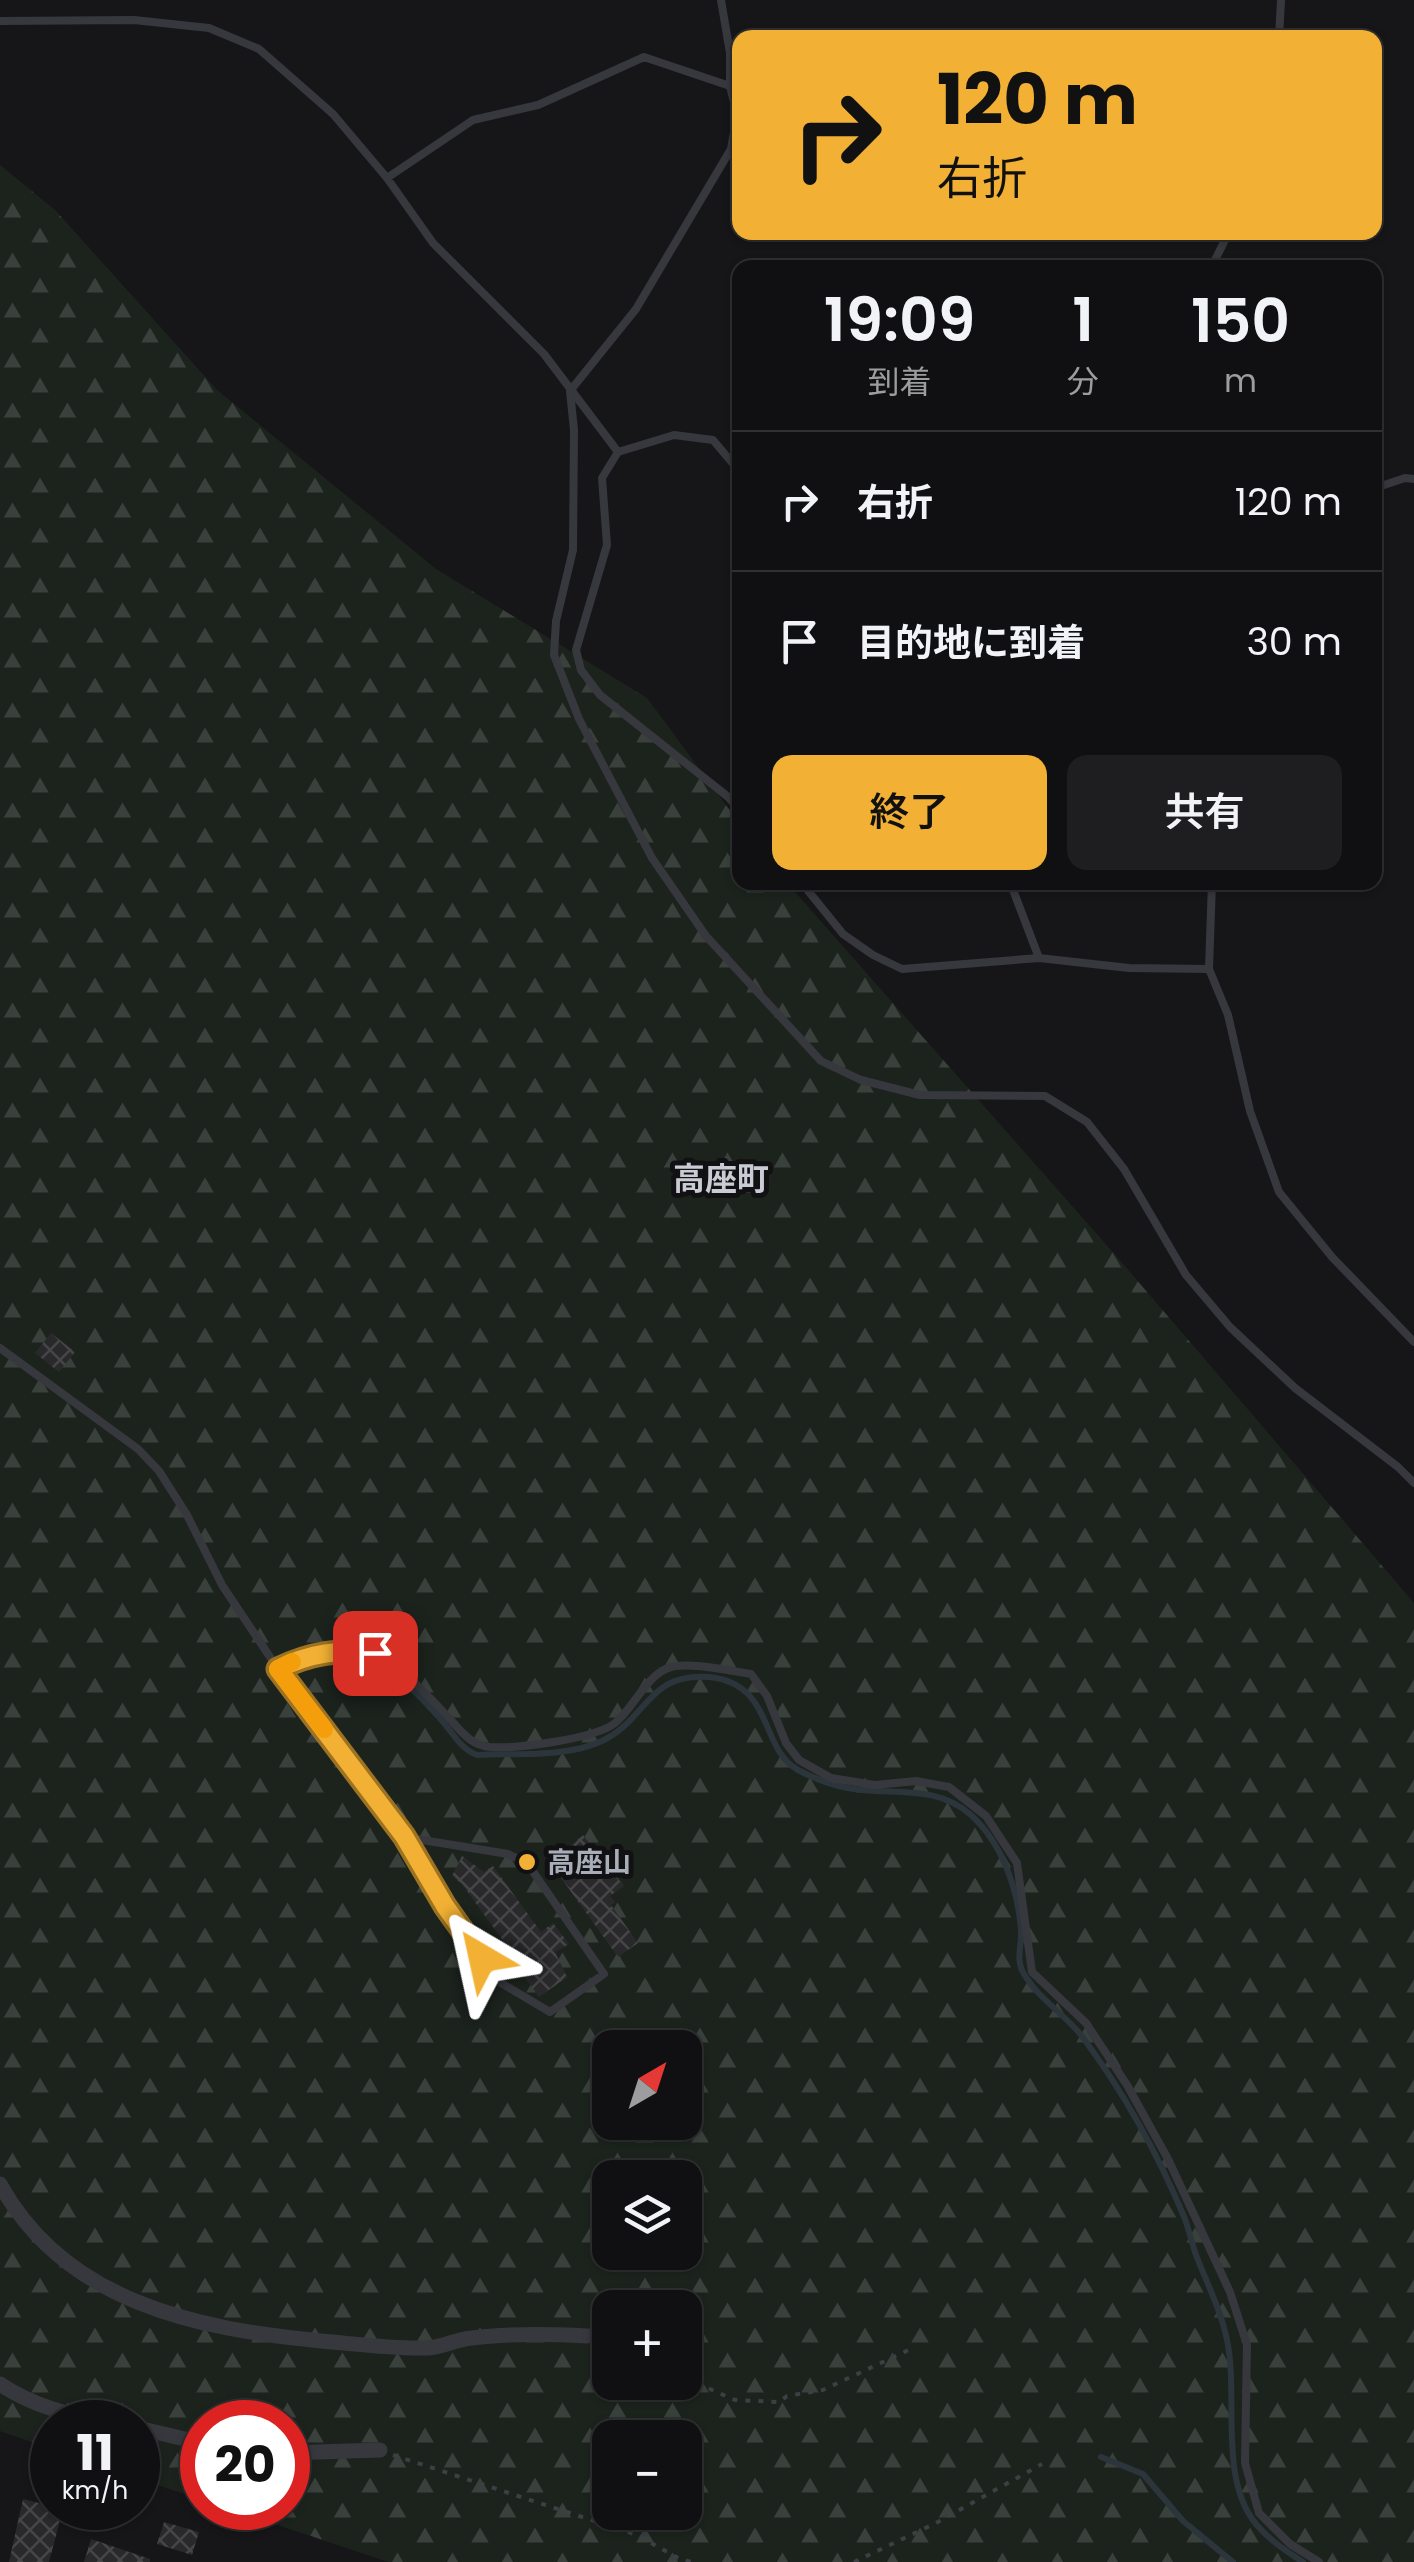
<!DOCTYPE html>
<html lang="ja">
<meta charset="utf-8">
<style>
body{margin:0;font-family:Poppins,"Noto Sans JP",sans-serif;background:#1e1e20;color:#f1f3f6;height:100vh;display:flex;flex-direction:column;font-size:38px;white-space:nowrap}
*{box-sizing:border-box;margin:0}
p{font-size:32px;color:#9c9d9f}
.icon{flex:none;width:55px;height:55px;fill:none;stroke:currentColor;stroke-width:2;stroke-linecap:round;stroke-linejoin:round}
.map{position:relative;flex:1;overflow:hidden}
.drawer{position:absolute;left:732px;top:260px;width:650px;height:630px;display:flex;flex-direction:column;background:#101012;border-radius:20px;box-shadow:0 2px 8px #0004,0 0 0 2px #303032}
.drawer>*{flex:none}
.hud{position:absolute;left:732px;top:30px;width:650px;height:210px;border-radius:20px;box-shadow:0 2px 8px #0004,0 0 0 2px #303032;background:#f2b134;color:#111;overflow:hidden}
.needle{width:65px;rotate:39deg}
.fabs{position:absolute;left:592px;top:2030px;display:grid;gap:20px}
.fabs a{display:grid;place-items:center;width:110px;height:110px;border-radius:20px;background:#101012;box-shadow:0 2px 8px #0004,0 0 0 2px #303032;font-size:50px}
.speed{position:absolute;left:30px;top:2400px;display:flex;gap:20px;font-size:50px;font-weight:700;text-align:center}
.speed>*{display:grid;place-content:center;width:130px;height:130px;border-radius:50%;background:#101012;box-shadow:0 2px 8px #0004,0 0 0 2px #303032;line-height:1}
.speed small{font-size:25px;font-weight:400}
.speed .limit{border:15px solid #d22;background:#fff;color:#111}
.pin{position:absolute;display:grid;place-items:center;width:85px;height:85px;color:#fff;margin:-42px;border-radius:20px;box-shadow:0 5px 15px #0006}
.me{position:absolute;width:110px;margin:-55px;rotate:324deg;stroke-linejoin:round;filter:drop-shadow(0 0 8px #0008)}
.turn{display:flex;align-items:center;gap:35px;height:210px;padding:0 40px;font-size:45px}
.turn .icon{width:130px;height:130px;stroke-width:2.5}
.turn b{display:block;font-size:70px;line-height:85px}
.eta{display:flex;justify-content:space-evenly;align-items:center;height:170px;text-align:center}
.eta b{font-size:60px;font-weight:600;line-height:70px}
.cta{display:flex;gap:20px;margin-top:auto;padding:20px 40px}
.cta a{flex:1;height:115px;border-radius:20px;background:#f2b134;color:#111;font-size:40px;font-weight:600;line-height:115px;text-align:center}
.cta a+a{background:#1e1e20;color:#f1f3f6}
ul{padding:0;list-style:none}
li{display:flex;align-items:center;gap:30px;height:140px;padding:0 40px;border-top:2px solid #303032}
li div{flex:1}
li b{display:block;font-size:38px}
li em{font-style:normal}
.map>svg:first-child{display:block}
</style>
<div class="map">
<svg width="1414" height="2562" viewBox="0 0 1414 2562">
<defs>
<pattern id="forest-firs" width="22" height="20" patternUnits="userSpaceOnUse" patternTransform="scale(2.5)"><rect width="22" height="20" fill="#1c231d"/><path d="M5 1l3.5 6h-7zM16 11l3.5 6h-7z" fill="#3a403c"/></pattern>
<pattern id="building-cross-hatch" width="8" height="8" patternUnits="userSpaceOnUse" patternTransform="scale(2.5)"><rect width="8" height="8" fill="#29292c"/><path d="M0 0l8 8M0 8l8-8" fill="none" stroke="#454548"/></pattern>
</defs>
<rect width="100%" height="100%" fill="#161618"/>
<path fill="url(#forest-firs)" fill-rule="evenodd" d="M0 165 55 210 217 390 436 569 647 698 740 824V882L787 883 1117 1257 1414 1603V2562H389L227 2508H288V2422H202V2500L138 2478V2422H52V2449L0 2431ZM610 2048H685V2122H610ZM610 2178H685V2252H610ZM610 2308H685V2382H610ZM610 2438H685V2512H610Z"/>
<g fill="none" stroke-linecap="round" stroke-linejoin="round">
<path stroke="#2c353c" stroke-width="6" d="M312 1663C327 1661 344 1655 358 1658 392 1664 423 1699 444 1723 454 1735 462 1750 477 1755 516 1753 568 1758 604 1740 648 1718 648 1672 709 1677 775 1684 759 1749 798 1770 813 1778 831 1785 848 1788 891 1796 935 1783 971 1815 1002 1843 1018 1889 1021 1930 1022 1945 1015 1960 1024 1974 1037 1997 1064 2014 1081 2035 1123 2091 1158 2154 1185 2219 1189 2231 1192 2243 1196 2255 1207 2283 1221 2311 1227 2340 1239 2395 1218 2478 1256 2524 1269 2540 1286 2551 1303 2562
M1101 2457 1143 2474 1183 2521 1233 2562"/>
</g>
<path fill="url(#building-cross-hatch)" d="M51 1333 75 1352 59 1372 35 1353Z
M583 1835 624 1886 610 1896 615 1902 611 1905 638 1943 618 1957 546 1857 560 1847 563 1852Z
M462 1856 484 1872 493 1866 541 1932 553 1923 569 1944 555 1952 567 1977 539 1997 519 1969 522 1967 462 1884 452 1876Z
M23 2499 63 2509 49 2562H9Z
M164 2522 199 2532 192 2555 157 2544Z
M91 2539 150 2559V2562H84Z"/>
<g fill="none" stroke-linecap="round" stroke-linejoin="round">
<path stroke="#3d3f44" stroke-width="4" stroke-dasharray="5 8" stroke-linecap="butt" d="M685 2378 735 2400 779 2402 787 2396 823 2390 915 2347
M393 2455 637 2535 676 2557 691 2562
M854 2562 936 2523 1042 2464"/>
<path stroke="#37383d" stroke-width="8" d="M721 0 730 53V86L737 115 731 149 636 309 570 391 574 430 573 550 556 621 554 655 579 719 652 858 706 936 821 1061 861 1080 920 1095 1045 1096 1087 1122 1124 1169 1186 1275 1230 1327 1295 1388 1398 1467 1414 1483
M0 21 134 20 209 28 259 49 333 114 387 178 433 243 544 354 618 452
M1279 38 1281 0
M387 178 473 120 538 105 644 57 730 86
M1211 268 1229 232
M740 472 713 440 674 435 618 452 602 478 607 545 576 650 581 670 600 695 727 796 740 810
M1375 488 1405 478 1414 479
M801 882 843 934 873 955 902 969 1039 958 1129 968 1209 969
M1010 882 1039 958
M1212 882 1209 969 1228 1015 1250 1111 1279 1192 1332 1257 1414 1342
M0 1348 138 1449 159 1471 187 1515 222 1585 278 1669 404 1837 445 1906 501 1983 550 2012 604 1974 527 1863 508 1854 404 1837
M278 1669C361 1627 392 1657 448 1717 461 1731 470 1745 490 1747 516 1749 595 1739 615 1723 634 1708 645 1677 668 1668 687 1661 731 1671 751 1674L767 1696 786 1743 799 1760 831 1778 875 1785 916 1781 949 1787 986 1816 1017 1863 1032 1972 1086 2023 1127 2085 1168 2159 1230 2292 1247 2345 1245 2463 1259 2513 1290 2544 1319 2562"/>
<path stroke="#37383d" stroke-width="15" d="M0 2184C65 2302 196 2329 321 2341 356 2344 392 2349 428 2348 443 2347 457 2339 472 2338 510 2333 549 2334 587 2336
M0 2384C33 2406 69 2415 107 2422
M138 2428 202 2443
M288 2453 380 2450"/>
</g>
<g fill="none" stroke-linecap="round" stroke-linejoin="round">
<defs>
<path id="route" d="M375 1653C340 1649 310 1653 278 1669L404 1836 445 1906 482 1958"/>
</defs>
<use href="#route" stroke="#9d7322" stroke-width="25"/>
<use href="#route" stroke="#f2b134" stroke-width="18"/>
<path stroke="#f59e0b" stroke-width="18" d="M292 1662 278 1669 324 1729"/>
</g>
<circle fill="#f2b134" stroke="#111113" stroke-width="4" cx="527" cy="1862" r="10"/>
<g text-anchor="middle" stroke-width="10" stroke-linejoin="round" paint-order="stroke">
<g font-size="28" font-weight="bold" fill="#a8adb8" stroke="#111113" text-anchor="start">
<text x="547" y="1872">高座山</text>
</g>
<g font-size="32" font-weight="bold" fill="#c9ccd4" stroke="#111113">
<text x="721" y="1190">高座町</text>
</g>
</g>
</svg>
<div class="fabs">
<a><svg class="needle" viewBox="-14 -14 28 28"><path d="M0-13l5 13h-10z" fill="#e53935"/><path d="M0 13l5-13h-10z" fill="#9c9d9f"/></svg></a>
<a><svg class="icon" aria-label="layers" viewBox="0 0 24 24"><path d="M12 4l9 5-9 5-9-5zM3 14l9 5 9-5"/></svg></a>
<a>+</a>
<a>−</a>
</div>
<div class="speed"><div>11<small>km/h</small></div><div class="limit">20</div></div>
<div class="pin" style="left:375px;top:1653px;background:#d93025"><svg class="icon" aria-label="arrive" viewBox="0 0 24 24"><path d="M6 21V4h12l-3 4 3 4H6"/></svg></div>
<svg class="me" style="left:482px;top:1958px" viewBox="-20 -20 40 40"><path d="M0-17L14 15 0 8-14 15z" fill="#f2b134" stroke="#fff" stroke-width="4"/></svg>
<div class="hud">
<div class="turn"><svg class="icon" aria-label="right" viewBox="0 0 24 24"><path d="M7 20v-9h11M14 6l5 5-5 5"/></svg><div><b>120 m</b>右折</div></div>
</div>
<section class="drawer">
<div class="eta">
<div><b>19:09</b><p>到着</p></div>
<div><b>1</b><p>分</p></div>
<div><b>150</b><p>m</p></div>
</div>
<ul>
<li><svg class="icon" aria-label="right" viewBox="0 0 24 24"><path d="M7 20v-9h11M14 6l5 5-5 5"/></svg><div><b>右折</b></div><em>120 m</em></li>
<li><svg class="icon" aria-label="arrive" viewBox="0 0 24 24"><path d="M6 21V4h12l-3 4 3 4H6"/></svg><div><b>目的地に到着</b></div><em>30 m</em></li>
</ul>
<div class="cta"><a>終了</a><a>共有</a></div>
</section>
</div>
